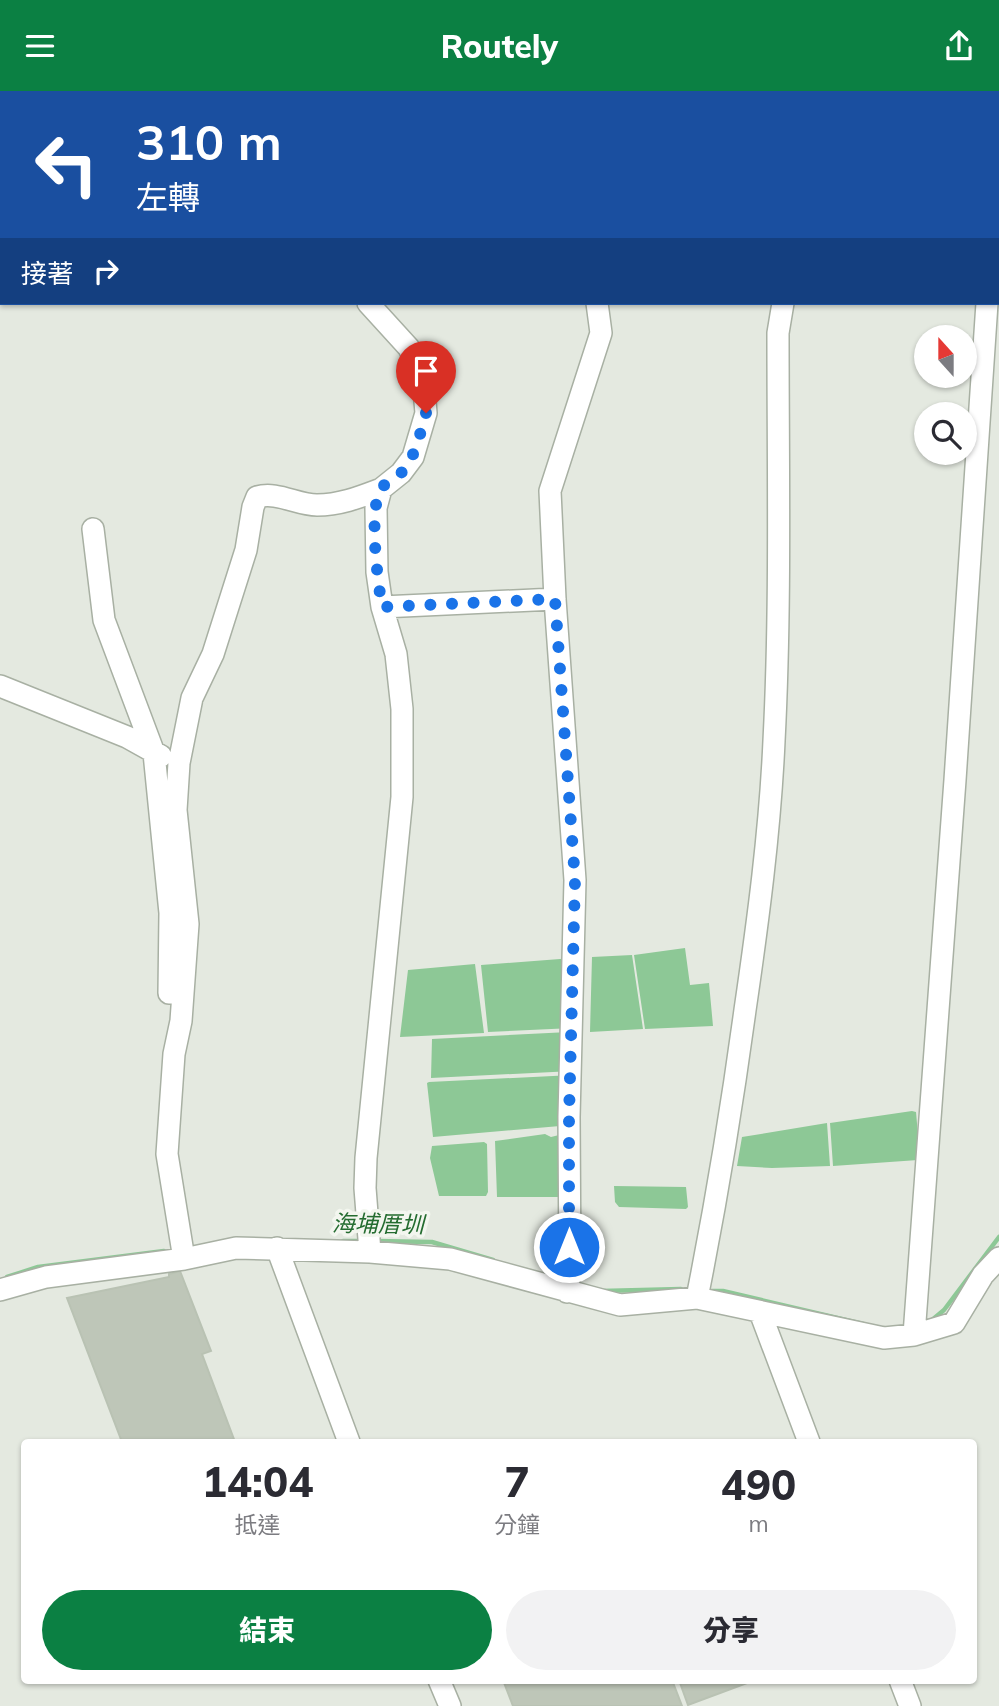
<!DOCTYPE html>
<html lang="zh-TW">
<meta charset="utf-8">
<style>
body{margin:0;font-family:Mulish,"Noto Sans TC",sans-serif;background:#f2f2f3;color:#2b2b33;height:100vh;display:flex;flex-direction:column;font-size:26px;white-space:nowrap}
*{box-sizing:border-box;margin:0}
p{font-size:23px;color:#7c7c81}
.icon{flex:none;width:38px;height:38px;fill:none;stroke:currentColor;stroke-width:2;stroke-linecap:round;stroke-linejoin:round}
.map{position:relative;flex:1;overflow:hidden}
.sheet{position:absolute;left:21px;top:1348px;width:956px;height:245px;display:flex;flex-direction:column;background:#fff;border-radius:7px;box-shadow:0 2px 5px #0004}
.sheet>*{flex:none}
.banner{position:absolute;left:0px;top:0px;width:999px;height:214px;box-shadow:0 2px 5px #0004;background:#1a4fa0;color:#fff;overflow:hidden}
.needle{width:46px;rotate:339deg}
.fabs{position:absolute;left:914px;top:234px;display:grid;gap:14px}
.fabs a{display:grid;place-items:center;width:63px;height:63px;border-radius:50%;background:#fff;box-shadow:0 2px 5px #0004;font-size:35px}
.pin{position:absolute;display:grid;place-items:center;width:60px;height:60px;color:#fff;margin:-72px -30px;border-radius:50% 50% 50% 0;rotate:-45deg;box-shadow:0 0 7px #0007}
.pin .icon{rotate:45deg}
.me{position:absolute;width:77px;margin:-38px;rotate:0deg;stroke-linejoin:round;filter:drop-shadow(0 0 5px #0008)}
.turn{display:flex;align-items:center;gap:24px;height:147px;padding:0 21px;font-size:32px}
.turn .icon{width:91px;height:91px;stroke-width:2.5}
.turn b{display:block;font-size:49px;line-height:60px}
.then{display:flex;align-items:center;height:66px;padding:0 21px;background:#0003;gap:14px;font-size:26px}
.eta{display:flex;justify-content:space-evenly;align-items:center;height:119px;text-align:center}
.eta b{font-size:42px;font-weight:800;line-height:49px}
.primary-button{display:flex;gap:14px;margin-top:auto;padding:14px 21px}
.primary-button a{flex:1;height:80px;border-radius:42px;background:#0b8043;color:#fff;font-size:28px;font-weight:800;line-height:80px;text-align:center}
.primary-button a+a{background:#f2f2f3;color:#2b2b33}
header{display:flex;justify-content:space-between;align-items:center;height:91px;padding:0 21px;background:#0b8043;color:#fff;font-size:32px;font-weight:800}
.map>svg:first-child{display:block}
</style>
<header><svg class="icon" aria-label="menu" viewBox="0 0 24 24"><path d="M4 6h16M4 12h16M4 18h16"/></svg>Routely<svg class="icon" aria-label="share" viewBox="0 0 24 24"><path d="M12 15V3M7 8l5-5 5 5M5 13v7h14v-7"/></svg></header>
<div class="map">
<svg width="999" height="1615" viewBox="0 0 999 1615">
<rect width="100%" height="100%" fill="#e4e9e0"/>
<path fill="#8dc896" d="M685 857 690 894 709 892 713 935 645 938 634 864Z
M632 864 643 938 590 941 592 866Z
M573 867V937L488 941 481 874Z
M475 873 484 942 400 946 408 879Z
M569 941 573 980 431 987 432 948Z
M573 984 560 1035 433 1046 427 992 429 991Z
M912 1020 916 1021 920 1067 918 1069 833 1075 830 1032Z
M827 1032 830 1075 772 1077 737 1075 742 1046Z
M571 1041V1106H497L495 1050 545 1043 551 1046Z
M484 1051 487 1053 488 1101 486 1105H439L430 1067 432 1055Z
M614 1095 686 1096 688 1116 686 1118 619 1116 615 1111Z"/>
<g fill="none" stroke-linecap="round" stroke-linejoin="round">
<path stroke="#8dc896" stroke-width="4.5" d="M343 1150H363
M375 1150 432 1151 493 1169
M7 1186 38 1176 164 1160
M602 1200 681 1198
M711 1200H723L863 1233
M932 1229 944 1219 999 1146"/>
</g>
<path fill="#bec6b8" stroke="#b9c2b3" stroke-width="2" d="M180 1180 211 1260 202 1263 235 1351H122L67 1207 169 1186V1183Z
M503 1589H672L682 1615H513Z
M679 1589H755L688 1614Z"/>
<g fill="none" stroke-linecap="round" stroke-linejoin="round">
<defs>
<path id="minor" d="M52 0V2
M407 0V2
M820 0V2
M837 2V0
M998 69H999
M998 147 999 143
M0 190 2 191
M368 212 409 257 423 287 426 322 413 366 401 382 381 398 376 417 377 481 382 516 396 563 402 618V706L366 1067 365 1097 370 1161
M93 438 104 529 154 662 170 822 169 902
M382 516 555 508
M0 595 127 646 161 665
M277 1157 349 1351
M184 1168 167 1063 174 963 181 930 188 833 176 719 179 672 192 607 213 563 246 459 253 416 257 406C277 400 297 414 317 414 340 414 360 406 381 398
M0 1199 46 1186 184 1168 236 1157 370 1161 450 1168 620 1214 697 1207 884 1247 914 1244 954 1232 983 1184 999 1167
M567 1201 570 1182 569 1026 575 789 555 508 550 400 601 242 597 212
M697 1207C716 1112 732 1015 745 919 758 830 770 740 774 650 781 515 778 378 778 242L783 212
M760 1221 809 1351
M914 1244 955 689 987 212
M439 1589 450 1615
M900 1589 910 1615"/>
</defs>
<use href="#minor" stroke="#a8b0a3" stroke-width="24"/>
<use href="#minor" stroke="#fff" stroke-width="21"/>
</g>
<g fill="none" stroke-linecap="round" stroke-linejoin="round">
<path stroke="#1a73e8" stroke-width="12" stroke-dasharray="0 21.6" d="M426 322C420 342 416 365 402 381 396 387 385 391 381 398 368 419 378 491 382 516L555 508 575 789 569 1026V1156"/>
</g>
<g text-anchor="middle" stroke-width="7" stroke-linejoin="round" paint-order="stroke">
<g font-size="23" font-style="italic" fill="#246c30" stroke="#f3f6ef">
<text transform="translate(378 1133) rotate(1)" y="8">海埔厝圳</text>
</g>
</g>
</svg>
<div class="fabs">
<a><svg class="needle" viewBox="-14 -14 28 28"><path d="M0-13l5 13h-10z" fill="#e53935"/><path d="M0 13l5-13h-10z" fill="#7c7c81"/></svg></a>
<a><svg class="icon" aria-label="search" viewBox="0 0 24 24"><circle cx="10" cy="10" r="6"/><path d="M15 15l6 6"/></svg></a>
</div>
<div class="pin" style="left:426px;top:322px;background:#d93025"><svg class="icon" aria-label="arrive" viewBox="0 0 24 24"><path d="M6 21V4h12l-3 4 3 4H6"/></svg></div>
<svg class="me" style="left:569px;top:1156px" viewBox="-20 -20 40 40"><circle r="17" fill="#1a73e8" stroke="#fff" stroke-width="3"/><path d="M0-11L8 9 0 5-8 9z" fill="#fff"/></svg>
<div class="banner">
<div class="turn"><svg class="icon" aria-label="left" viewBox="0 0 24 24"><path d="M17 20v-9H6M10 6l-5 5 5 5"/></svg><div><b>310 m</b>左轉</div></div>
<div class="then">接著<svg class="icon" aria-label="right" viewBox="0 0 24 24"><path d="M7 20v-9h11M14 6l5 5-5 5"/></svg></div>
</div>
<section class="sheet">
<div class="eta">
<div><b>14:04</b><p>抵達</p></div>
<div><b>7</b><p>分鐘</p></div>
<div><b>490</b><p>m</p></div>
</div>
<div class="primary-button"><a>結束</a><a>分享</a></div>
</section>
</div>
